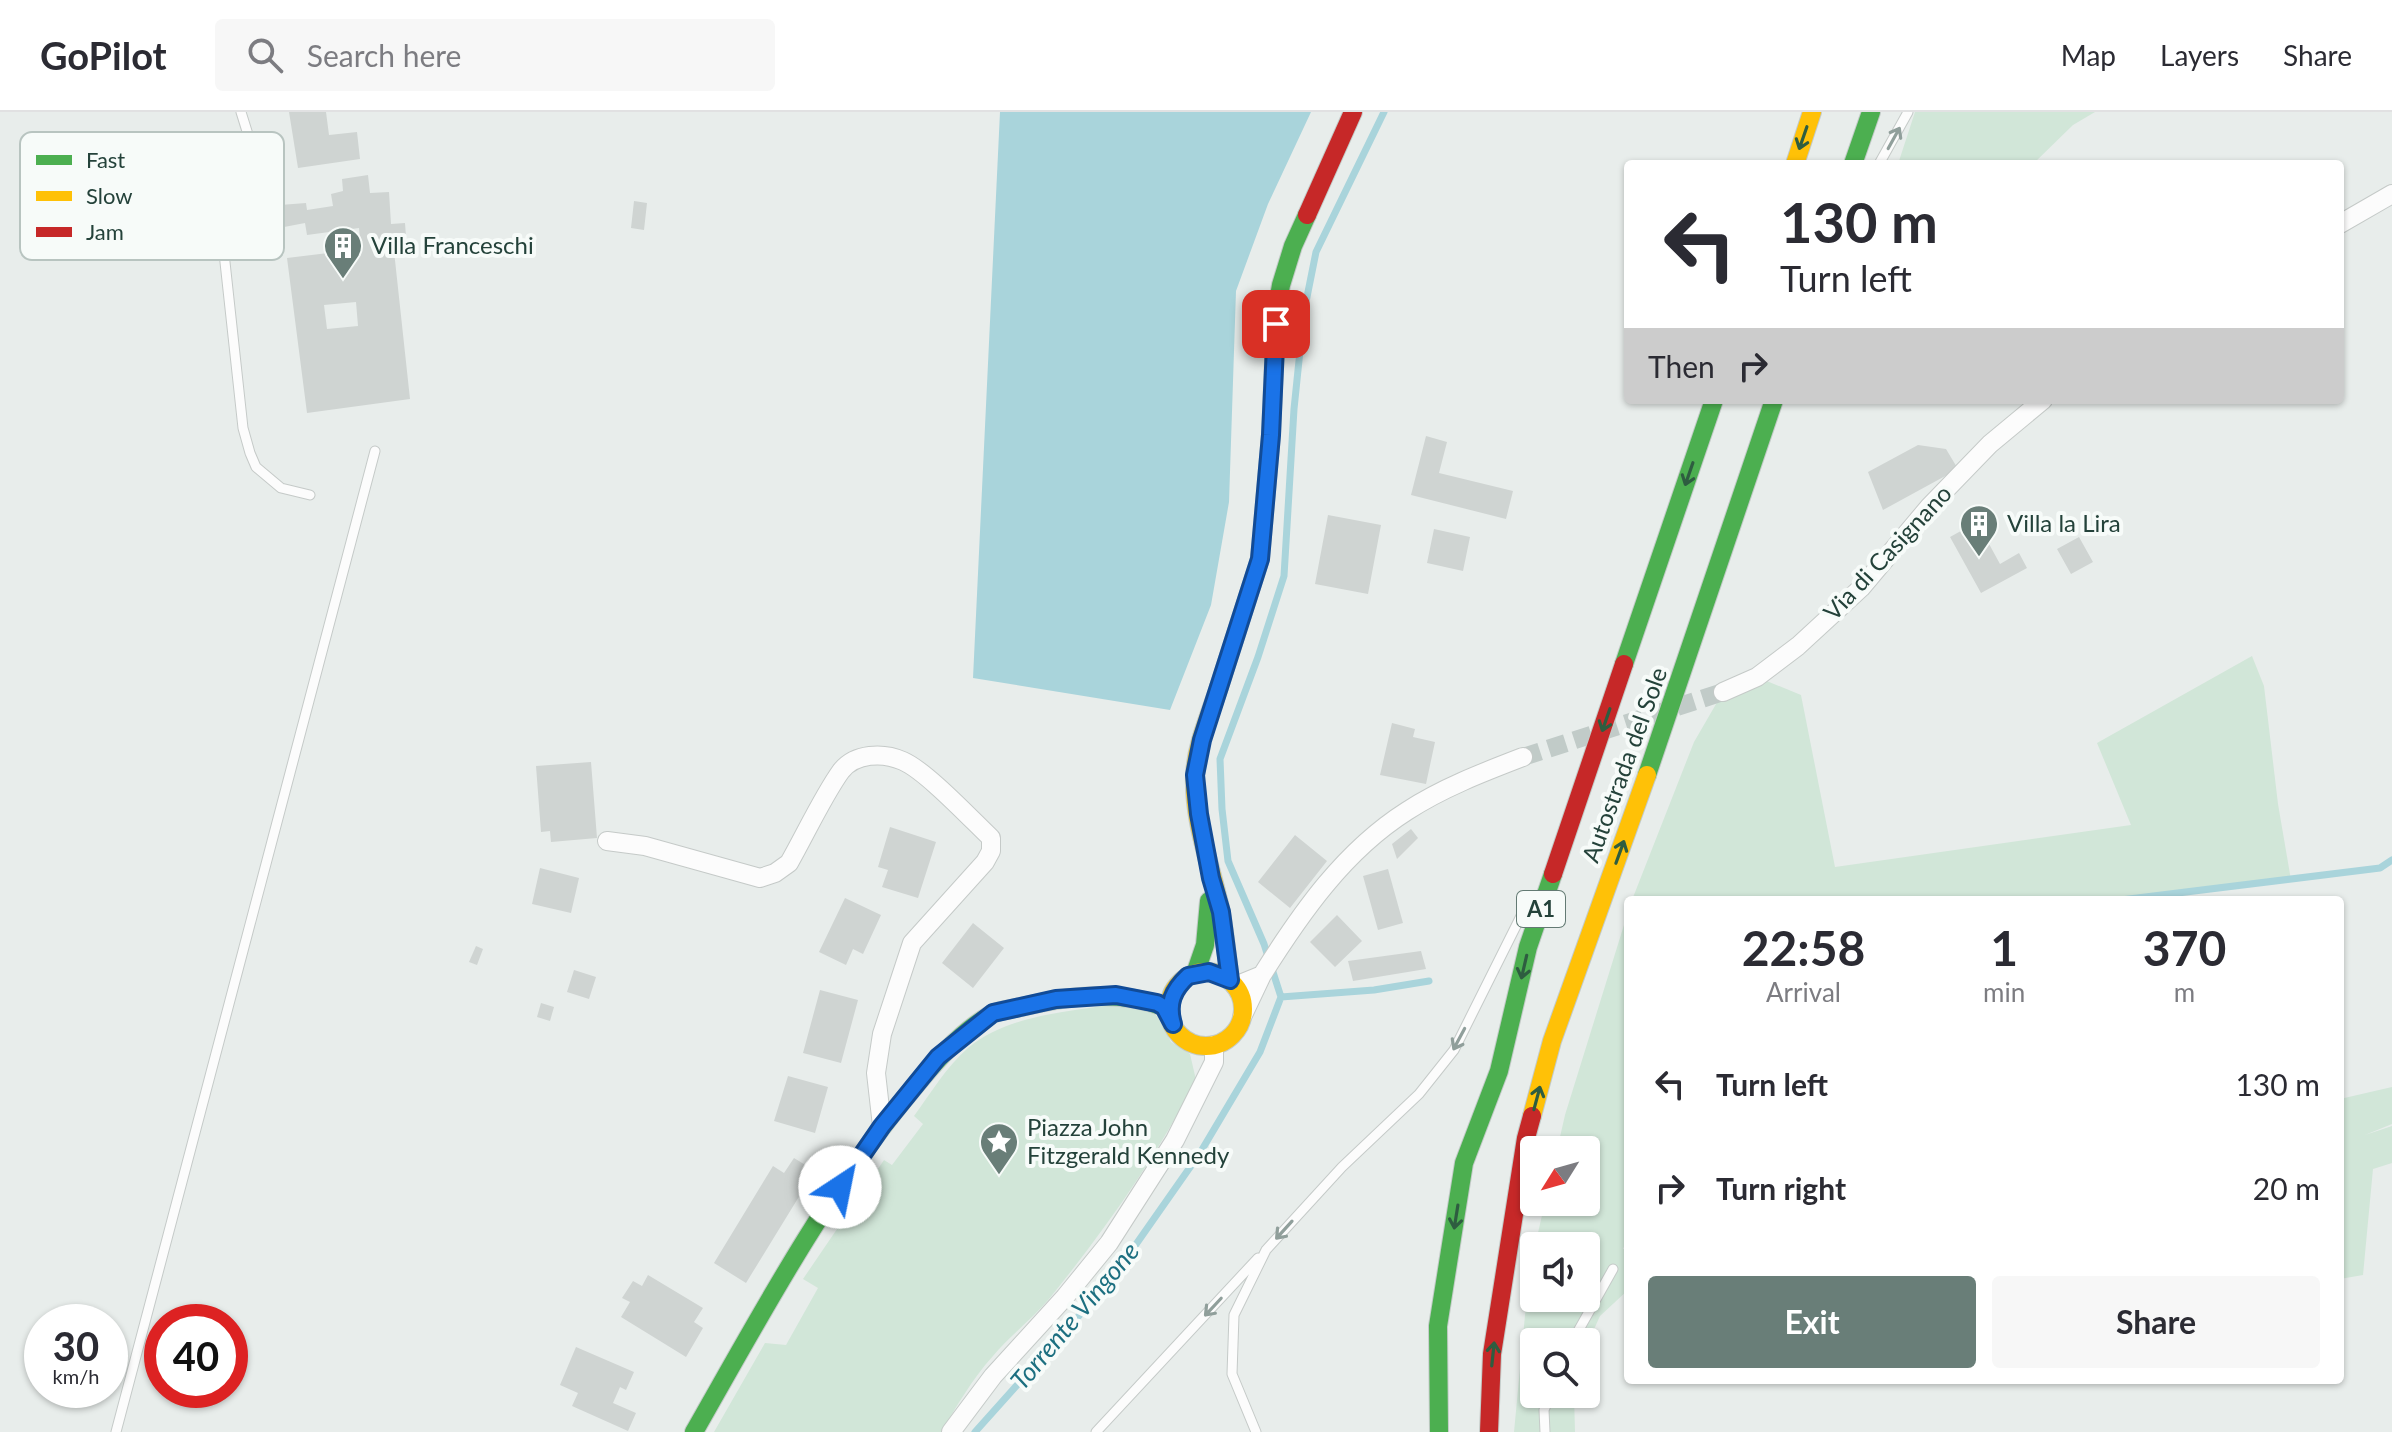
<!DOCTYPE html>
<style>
body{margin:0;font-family:Lato,sans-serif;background:#f7f7f7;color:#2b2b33;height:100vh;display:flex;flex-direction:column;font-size:30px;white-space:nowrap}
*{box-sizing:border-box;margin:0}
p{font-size:26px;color:#7c7c81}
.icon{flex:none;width:44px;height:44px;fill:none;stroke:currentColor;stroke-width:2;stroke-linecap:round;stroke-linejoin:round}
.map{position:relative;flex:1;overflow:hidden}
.details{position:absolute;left:1624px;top:784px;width:720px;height:488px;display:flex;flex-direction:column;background:#fff;border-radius:8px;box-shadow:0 2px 6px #0004}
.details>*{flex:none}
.top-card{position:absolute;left:1624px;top:48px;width:720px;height:244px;border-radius:8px;box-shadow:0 2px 6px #0004;background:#fff;color:#2b2b33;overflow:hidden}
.needle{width:52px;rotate:233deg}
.tools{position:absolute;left:1520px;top:1024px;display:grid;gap:16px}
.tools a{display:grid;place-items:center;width:80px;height:80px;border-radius:8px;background:#fff;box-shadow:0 2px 6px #0004;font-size:40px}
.speed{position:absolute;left:24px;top:1192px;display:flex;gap:16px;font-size:40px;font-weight:700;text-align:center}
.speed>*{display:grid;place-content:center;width:104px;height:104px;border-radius:50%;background:#fff;box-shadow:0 2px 6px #0004;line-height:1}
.speed small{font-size:20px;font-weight:400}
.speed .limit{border:12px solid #d22;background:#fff;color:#111}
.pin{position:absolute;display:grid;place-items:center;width:68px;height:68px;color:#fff;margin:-34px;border-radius:16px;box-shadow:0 4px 12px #0006}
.me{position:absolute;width:88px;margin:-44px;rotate:34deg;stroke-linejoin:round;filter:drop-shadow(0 0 6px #0008)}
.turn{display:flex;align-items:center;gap:28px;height:168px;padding:0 24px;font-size:36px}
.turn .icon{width:104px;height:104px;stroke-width:2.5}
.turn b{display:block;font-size:56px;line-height:68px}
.then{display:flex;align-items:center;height:76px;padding:0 24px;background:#0003;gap:16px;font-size:30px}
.eta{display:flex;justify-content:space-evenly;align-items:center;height:136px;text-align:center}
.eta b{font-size:48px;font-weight:700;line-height:56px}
.action{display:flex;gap:16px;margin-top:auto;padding:16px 24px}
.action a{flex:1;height:92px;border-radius:8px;background:#697e78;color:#fff;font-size:32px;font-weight:700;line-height:92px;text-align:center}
.action a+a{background:#f7f7f7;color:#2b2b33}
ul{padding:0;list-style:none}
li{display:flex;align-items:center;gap:24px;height:104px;padding:0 24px}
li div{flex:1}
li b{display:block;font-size:30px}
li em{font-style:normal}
header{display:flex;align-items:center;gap:48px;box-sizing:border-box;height:112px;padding:0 40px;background:#fff;border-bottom:2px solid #e1e1e2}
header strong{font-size:38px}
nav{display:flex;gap:44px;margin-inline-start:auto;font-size:28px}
.search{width:560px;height:72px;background:#f7f7f7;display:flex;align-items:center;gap:20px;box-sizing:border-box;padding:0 28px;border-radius:8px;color:#7c7c81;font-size:30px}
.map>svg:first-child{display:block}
</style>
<header>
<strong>GoPilot</strong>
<div class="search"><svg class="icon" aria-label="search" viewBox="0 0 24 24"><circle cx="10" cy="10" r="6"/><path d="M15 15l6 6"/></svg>Search here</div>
<nav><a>Map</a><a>Layers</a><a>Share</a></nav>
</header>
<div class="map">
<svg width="2392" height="1320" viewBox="0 0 2392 1320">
<rect width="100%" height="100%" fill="#e8edeb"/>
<path fill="#d1e6d8" d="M1915 0H2095L2073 13 2033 52H1898Z
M2252 544 2264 574 2278 692 2291 768 2121 788H1632L1694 630 1723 580 1757 565 1801 583 1835 755 2131 713 2097 631Z
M1628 800V1125L1623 1137H1628V1178L1600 1204 1586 1235V1230H1534V1282H1574L1575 1320H1514L1529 1161 1534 1139V1186H1586V1134H1535L1545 1090H1586V1038H1557L1565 1003Z
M1108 893 1149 897 1158 905 1171 930 1190 942 1196 968C1156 1046 1104 1119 1049 1187 1032 1207 1010 1224 993 1244 972 1267 957 1294 941 1320H714L765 1231 786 1233 818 1176 803 1167 884 1048 892 1053 923 1012 914 1004C931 981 946 955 968 936 1007 904 1060 901 1108 893Z
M2392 975V1012L2365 1023 2392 1014V1051L2373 1057 2363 1163 2340 1167V987Z"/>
<path fill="#a9d4db" d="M1000 0H1311L1268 92 1236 179 1229 390 1211 493 1170 598 973 566Z"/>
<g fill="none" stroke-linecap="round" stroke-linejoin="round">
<path stroke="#a9d4db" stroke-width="7" d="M2121 788 2380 756 2392 748
M1281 885 1374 878 1429 869
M975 1320 1111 1168 1200 1041 1260 940 1281 885 1264 832 1228 749 1222 697 1220 647 1258 545 1284 464 1294 297 1304 200 1316 140 1384 0"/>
</g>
<path fill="#cfd4d2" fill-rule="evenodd" d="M289 0H326L329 23 357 20 360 47 298 56Z
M368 63 370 81 389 80 391 112 405 111 407 138 394 139 410 287 307 301 287 146 361 137 359 116 307 123 305 111 284 115 280 93 306 91 307 98 333 94 331 82 343 79 342 67ZM356 190 358 214 327 217 324 193Z
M634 89 647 91 644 118 631 116Z
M1426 324 1447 330 1439 361 1513 379 1506 407 1411 383Z
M1918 333 1946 337 1958 357 1883 398 1868 360Z
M1328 403 1381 413 1368 482 1315 472Z
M1977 410 2000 452 2019 441 2027 456 1981 481 1950 425Z
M1434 417 1470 425 1463 459 1427 451Z
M2079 425 2093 450 2071 462 2057 437Z
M1392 611 1415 617 1413 625 1435 630 1426 672 1380 663Z
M591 650 597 726 551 730 550 719 541 720 536 654Z
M890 715 936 730 918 786 882 775 888 758 878 755Z
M1411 717 1418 726 1397 747 1392 732Z
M1295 723 1327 749 1290 796 1258 770Z
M540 756 579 766 571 801 532 792Z
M1388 757 1403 811 1378 818 1363 764Z
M845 786 881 803 863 842 853 837 846 853 819 840Z
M1337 803 1362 829 1335 855 1310 830Z
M973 811 1004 836 973 876 942 851Z
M476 834 483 837 477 853 469 850Z
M1421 839 1426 857 1353 869 1348 849Z
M574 858 596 865 589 887 567 880Z
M820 878 858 888 841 951 803 941Z
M541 891 554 895 550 909 537 905Z
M788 964 828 975 815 1021 774 1009Z
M794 1046 820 1062 805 1087 800 1083 746 1171 714 1151 773 1054 784 1061Z
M648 1163 703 1196 694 1210 703 1216 686 1245 621 1205 630 1190 622 1186 633 1169 642 1174Z
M576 1235 634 1260 626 1278 620 1275 613 1291 636 1301 628 1319 572 1294 578 1281 560 1273Z"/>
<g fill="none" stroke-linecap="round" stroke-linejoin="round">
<path stroke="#c1cbc8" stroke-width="18" stroke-dasharray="18 9" stroke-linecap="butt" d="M1523 645 1723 580"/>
<defs>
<path id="lane" d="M241 0 260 61 263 85 219 95 243 316 250 341 256 355 281 376 310 383
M1879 52 1908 0
M1572 1230 1613 1157
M116 1320 375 339
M1096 1320 1258 1146
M1256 1320 1232 1262 1234 1203 1266 1138 1342 1055 1419 982 1454 938 1525 796
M1545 1320 1544 1298 1551 1282"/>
<path id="street" d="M2340 112 2392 82
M1723 580 1757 565 1798 534 1861 476 1929 395 1990 332 2043 288
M607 729 645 734 760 766 775 761 789 751C805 723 823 684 841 659 855 641 883 640 903 649 926 659 971 707 991 726V739L985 750 912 831 882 922 876 961 882 1014
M1262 863C1301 801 1344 739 1407 699 1442 676 1484 660 1523 645
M1235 874 1262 863 1242 905
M951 1320 993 1264 1065 1185 1109 1131 1175 1028 1214 950V933"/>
<path id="fast" d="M1853 52 1871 0
M1624 552 1714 288
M1219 575 1260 447 1271 323 1276 202 1281 173 1293 134 1307 103
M1647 663 1774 288
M1195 862 1205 833 1209 789
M694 1320C759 1206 822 1088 905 986 929 957 958 921 992 902 1000 898 1012 897 1021 895 1068 884 1118 877 1164 895L1173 912
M1439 1320 1438 1214 1464 1051 1499 959 1528 835 1553 762"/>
<path id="slow" d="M1795 52 1812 0
M1219 575C1210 603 1196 633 1195 663 1193 710 1212 756 1221 801 1225 823 1227 846 1230 868
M1169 897a37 37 0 1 1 74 0a37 37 0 1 1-74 0Z
M1532 1004 1552 929 1647 663"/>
<path id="jam" d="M1307 103 1353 0
M1553 762 1624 552
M1489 1320 1492 1242 1526 1026 1532 1004"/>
</defs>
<use href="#lane" stroke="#c5cac8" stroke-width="11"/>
<use href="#street" stroke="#c5cac8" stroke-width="20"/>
<use href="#fast" stroke="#c3cbc8" stroke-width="20"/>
<use href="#slow" stroke="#c3cbc8" stroke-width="20"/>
<use href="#jam" stroke="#c3cbc8" stroke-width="20"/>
<use href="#lane" stroke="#fcfcfc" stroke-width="9"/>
<use href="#street" stroke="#fcfcfc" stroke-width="18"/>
<use href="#fast" stroke="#4caf50" stroke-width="18"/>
<use href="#slow" stroke="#ffc107" stroke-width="18"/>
<use href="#jam" stroke="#c62828" stroke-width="18"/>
</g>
<defs><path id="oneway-shaft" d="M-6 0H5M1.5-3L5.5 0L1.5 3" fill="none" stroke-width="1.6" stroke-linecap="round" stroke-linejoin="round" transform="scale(2)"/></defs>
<g stroke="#2e5d40">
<use href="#oneway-shaft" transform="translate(1803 26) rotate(109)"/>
<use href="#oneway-shaft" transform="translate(1689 362) rotate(109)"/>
<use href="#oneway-shaft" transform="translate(1606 608) rotate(109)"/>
<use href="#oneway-shaft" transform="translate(1620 740) rotate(-70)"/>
<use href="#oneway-shaft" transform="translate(1524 855) rotate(103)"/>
<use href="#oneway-shaft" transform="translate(1537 986) rotate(-75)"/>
<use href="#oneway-shaft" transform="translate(1456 1105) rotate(99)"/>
<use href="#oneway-shaft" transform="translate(1493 1242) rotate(-84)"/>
</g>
<g stroke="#909f9b">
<use href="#oneway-shaft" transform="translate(1894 26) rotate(-61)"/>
<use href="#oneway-shaft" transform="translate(1459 927) rotate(118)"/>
<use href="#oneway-shaft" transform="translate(1284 1118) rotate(132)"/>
<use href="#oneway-shaft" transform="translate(1213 1195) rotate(133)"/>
</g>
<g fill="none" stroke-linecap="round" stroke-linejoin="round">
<defs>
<path id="route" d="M840 1075 882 1014 938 945 993 901 1056 887 1116 883 1157 891 1164 895 1173 912C1167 891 1173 878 1188 864L1209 860 1230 868 1221 800 1211 766 1199 702 1195 663 1202 628 1260 447 1271 323 1276 212"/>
</defs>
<use href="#route" stroke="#114b97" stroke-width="20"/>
<use href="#route" stroke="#1a73e8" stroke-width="14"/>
</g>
<defs>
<symbol id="building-pin" viewBox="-11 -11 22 30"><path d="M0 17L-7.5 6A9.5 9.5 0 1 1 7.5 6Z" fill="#697e78" stroke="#f7fbf9"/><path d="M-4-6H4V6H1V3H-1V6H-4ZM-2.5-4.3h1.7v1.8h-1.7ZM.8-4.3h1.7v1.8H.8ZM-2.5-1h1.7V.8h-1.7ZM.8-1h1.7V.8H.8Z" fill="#fff"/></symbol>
<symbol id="sight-pin" viewBox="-11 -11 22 30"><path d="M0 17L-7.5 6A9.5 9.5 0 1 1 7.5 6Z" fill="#697e78" stroke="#f7fbf9"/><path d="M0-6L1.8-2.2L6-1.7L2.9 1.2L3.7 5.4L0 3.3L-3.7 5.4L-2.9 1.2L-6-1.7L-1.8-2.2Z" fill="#fff"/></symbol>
</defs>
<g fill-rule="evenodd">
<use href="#building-pin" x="321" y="112" width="44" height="60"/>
<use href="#building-pin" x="1957" y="390" width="44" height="60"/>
<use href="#sight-pin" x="977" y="1008" width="44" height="60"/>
</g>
<g text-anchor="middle" stroke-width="8" stroke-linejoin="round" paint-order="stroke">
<rect fill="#f7fbf9" stroke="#637a73" stroke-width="2" x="1517" y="779" width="48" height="36" rx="6"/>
<g font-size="22" font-weight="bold" fill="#24423a">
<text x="1541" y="805">A1</text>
</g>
<g font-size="24" fill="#24423a" stroke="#f7fbf9" text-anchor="start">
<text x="371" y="142">Villa Franceschi</text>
<text x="2007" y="420">Villa la Lira</text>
<text x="1027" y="1024">Piazza John<tspan x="1027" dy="28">Fitzgerald Kennedy</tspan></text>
</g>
<g font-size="24" fill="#24423a" stroke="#f7fbf9">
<text transform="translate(1888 441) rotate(-47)" y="8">Via di Casignano</text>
<text transform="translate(1625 653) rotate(-70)" y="8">Autostrada del Sole</text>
</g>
<g font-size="26" font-style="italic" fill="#1c6f80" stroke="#f7fbf9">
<text transform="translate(1075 1204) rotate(-50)" y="9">Torrente Vingone</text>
</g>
</g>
<rect x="20" y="20" width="264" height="128" rx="12" fill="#f7fbf9" stroke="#b8c4c0" stroke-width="2"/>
<rect x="36" y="43" width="36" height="10" fill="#4caf50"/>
<rect x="36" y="79" width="36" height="10" fill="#ffc107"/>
<rect x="36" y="115" width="36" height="10" fill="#c62828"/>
<g font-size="22" fill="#24423a">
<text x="86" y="56">Fast</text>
<text x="86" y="92">Slow</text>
<text x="86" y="128">Jam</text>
</g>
</svg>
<div class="tools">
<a><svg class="needle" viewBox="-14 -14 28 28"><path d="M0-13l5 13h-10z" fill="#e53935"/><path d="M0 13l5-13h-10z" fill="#7c7c81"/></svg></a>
<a><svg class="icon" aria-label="sound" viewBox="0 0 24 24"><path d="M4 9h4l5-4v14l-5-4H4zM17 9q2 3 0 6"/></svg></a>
<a><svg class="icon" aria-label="search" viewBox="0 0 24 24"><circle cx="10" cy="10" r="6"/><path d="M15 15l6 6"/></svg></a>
</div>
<div class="speed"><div>30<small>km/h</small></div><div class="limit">40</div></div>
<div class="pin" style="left:1276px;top:212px;background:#d93025"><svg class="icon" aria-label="arrive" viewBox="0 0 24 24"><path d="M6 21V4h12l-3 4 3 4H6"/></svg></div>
<svg class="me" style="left:840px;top:1075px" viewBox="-20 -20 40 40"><circle r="19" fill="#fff"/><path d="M0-13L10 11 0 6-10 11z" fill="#1a73e8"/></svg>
<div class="top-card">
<div class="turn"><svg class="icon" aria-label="left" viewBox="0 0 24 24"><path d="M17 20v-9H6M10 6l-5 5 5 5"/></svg><div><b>130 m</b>Turn left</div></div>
<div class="then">Then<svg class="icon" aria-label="right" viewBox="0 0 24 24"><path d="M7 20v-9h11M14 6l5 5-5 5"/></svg></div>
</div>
<section class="details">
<div class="eta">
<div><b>22:58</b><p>Arrival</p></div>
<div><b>1</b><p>min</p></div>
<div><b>370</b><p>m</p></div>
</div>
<ul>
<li><svg class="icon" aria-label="left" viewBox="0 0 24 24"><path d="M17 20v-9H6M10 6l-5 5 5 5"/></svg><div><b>Turn left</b></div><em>130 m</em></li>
<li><svg class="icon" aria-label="right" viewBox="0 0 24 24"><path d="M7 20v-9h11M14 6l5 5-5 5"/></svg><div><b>Turn right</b></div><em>20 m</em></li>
</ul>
<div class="action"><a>Exit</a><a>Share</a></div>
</section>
</div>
